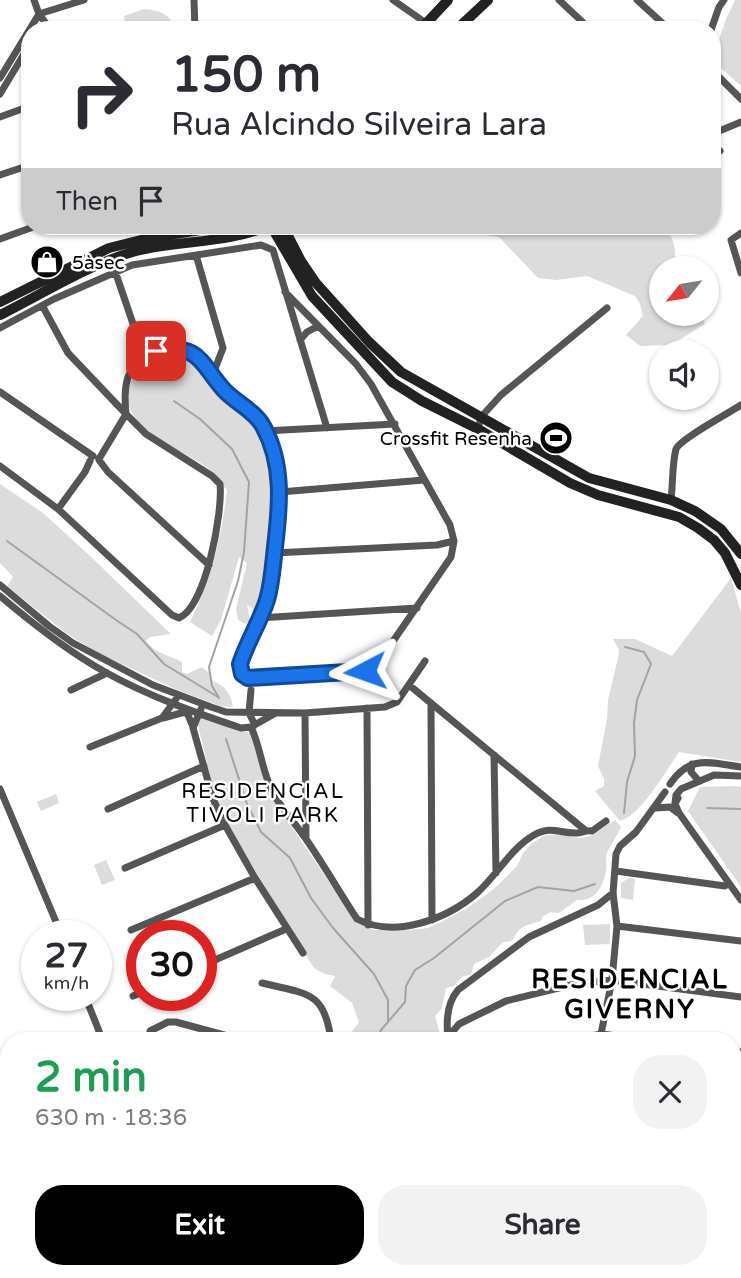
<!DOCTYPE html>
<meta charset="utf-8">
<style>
body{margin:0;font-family:"Varela Round",sans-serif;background:#f2f2f3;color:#2b2b33;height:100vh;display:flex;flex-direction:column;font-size:26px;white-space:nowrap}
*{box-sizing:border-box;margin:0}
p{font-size:23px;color:#7c7c81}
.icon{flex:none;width:38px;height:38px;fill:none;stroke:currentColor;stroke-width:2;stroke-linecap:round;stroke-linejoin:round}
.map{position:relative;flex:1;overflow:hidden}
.panel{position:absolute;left:0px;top:1032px;width:742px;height:247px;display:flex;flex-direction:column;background:#fff;border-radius:28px 28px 0 0;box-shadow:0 2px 5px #0004}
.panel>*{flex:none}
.top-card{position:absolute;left:21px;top:21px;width:700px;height:214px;border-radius:28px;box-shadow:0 2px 5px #0004;background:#fff;color:#2b2b33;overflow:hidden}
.needle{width:46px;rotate:240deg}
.tools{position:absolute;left:649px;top:256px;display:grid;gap:14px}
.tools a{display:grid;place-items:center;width:70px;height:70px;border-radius:50%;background:#fff;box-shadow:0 2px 5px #0004;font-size:35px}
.speed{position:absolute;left:21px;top:920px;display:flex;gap:14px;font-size:35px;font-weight:700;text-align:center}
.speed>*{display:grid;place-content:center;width:91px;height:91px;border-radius:50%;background:#fff;box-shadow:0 2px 5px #0004;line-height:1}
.speed small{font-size:18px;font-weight:400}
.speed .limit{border:10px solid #d22;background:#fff;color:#111}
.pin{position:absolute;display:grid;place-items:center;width:60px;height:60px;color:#fff;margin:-30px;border-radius:14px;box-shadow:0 4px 10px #0006}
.me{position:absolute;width:77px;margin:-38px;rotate:266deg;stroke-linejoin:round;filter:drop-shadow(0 0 5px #0008)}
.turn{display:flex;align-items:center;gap:24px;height:147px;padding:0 35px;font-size:32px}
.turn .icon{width:91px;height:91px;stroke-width:2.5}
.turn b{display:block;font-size:49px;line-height:60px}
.then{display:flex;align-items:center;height:66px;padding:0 35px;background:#0003;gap:14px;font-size:26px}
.round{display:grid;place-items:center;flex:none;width:74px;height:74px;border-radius:28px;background:#f2f2f3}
.headline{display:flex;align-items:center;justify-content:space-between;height:119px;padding:0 35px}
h1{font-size:42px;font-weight:700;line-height:52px;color:#1e9e55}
.primary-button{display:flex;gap:14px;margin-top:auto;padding:14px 35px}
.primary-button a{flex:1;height:80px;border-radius:28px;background:#000;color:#fff;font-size:28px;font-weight:700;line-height:80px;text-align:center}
.primary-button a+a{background:#f2f2f3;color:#2b2b33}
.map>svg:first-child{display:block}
</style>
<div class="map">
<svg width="741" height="1278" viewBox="0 0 741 1278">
<rect width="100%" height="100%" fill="#fff"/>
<path fill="#dcdcdc" d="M735 0H741V86L712 60 726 19Z
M144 9C158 10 173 14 173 30H115L126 27 124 16Z
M441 226H663C675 239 677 250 674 268H662V313H702L705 324 671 345 640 346 626 335 643 316 640 304 635 296 587 276 556 280 538 278 499 237 440 229Z
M175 353C203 359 208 376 226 396 236 409 253 415 261 428 288 470 277 561 262 606L255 610 247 605 250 621 245 624 238 620 236 609 247 563 239 557 221 620 212 636 190 622C211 580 222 536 227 490 220 482 213 472 205 466 175 445 107 424 134 375 143 358 157 354 175 353Z
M0 484 43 513 88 554 171 634 150 637 146 641C154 653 169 655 182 662V672L187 674 202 667 208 672 213 681C225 686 231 693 233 707L220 706 175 689 96 652 66 633 7 586 13 577 0 563Z
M731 578 741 613V762L679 752C667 770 640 816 620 821L595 791 604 786V779L598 766 607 719 608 700 618 658 619 650 613 639H635L672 656Z
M204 717 236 730 251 733 277 805 356 922 374 930H409L428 928 441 922 469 907 495 888 517 866 523 853 530 845 544 836 555 834 579 838 590 836 615 820 621 827C617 836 611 844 607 853 605 859 607 864 606 870 604 886 595 902 577 900L559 913 551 912 543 916 541 921C534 923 524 925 519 930 512 938 516 942 503 942L489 957 474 964 471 975 463 976 454 986 446 988 442 1008 435 1016 442 1041H345L359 1022 352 1003 330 986 335 976C314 972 313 968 304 951L230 829 215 797 198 725 199 718Z
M733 786 741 787V887L688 811 700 787Z
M56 794 59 803 41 811 37 802Z
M106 860 115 880 102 885 94 865Z
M629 878 635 879 633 900 621 898V883Z
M610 924V944L585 945 583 925Z
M130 1271H182L185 1278H133Z
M232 1271H336L334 1278H237Z"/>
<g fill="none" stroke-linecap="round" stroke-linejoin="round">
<path stroke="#a3a3a3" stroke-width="2" d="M174 401 200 419 232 449 249 482 244 552 238 581 209 667 212 686 219 698
M7 541 116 620 137 634 164 664 218 697
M226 739 247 804 261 832 290 858 311 898 333 928 374 974 388 1000V1022
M707 808 741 809
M624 813 627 782 635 756 634 723 637 700 651 664 644 652 625 647
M378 1041 381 1030 405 1002 406 986 415 970 434 958 505 901 538 887 574 891 595 884
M310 1278 312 1270"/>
<path stroke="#555" stroke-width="7" d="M34 0 39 14 51 30
M194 0 195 30
M393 0 436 30
M559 0 591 30
M637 0 670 30
M711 30 719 7 724 0
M712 70 741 99
M0 78 39 14 84 0
M0 94 30 44
M0 117 30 106
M712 134 741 122
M712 144 720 151
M0 175 30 165
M741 233 731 240 741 273
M0 239 36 226
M196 255 223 348 213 374
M115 271 144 356
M43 307 68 353 126 414 99 459
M0 328 54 299 132 265 261 245 273 250 327 428
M300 340 307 332 318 326
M0 392 93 456
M478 429 481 417 501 395 607 308
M265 431 395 424
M99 460 108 472 209 565
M0 466 58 509 172 615 179 618C206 607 223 511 220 484L212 476 146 434 126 414C125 402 124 389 128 377 139 349 175 341 199 358 211 367 216 381 226 391 235 400 245 407 254 415 268 429 276 454 279 473 283 500 275 574 267 600 260 622 247 642 240 664L242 674 248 678 371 669 376 666 451 557 454 541 450 525 371 384 356 364 285 292
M280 492 424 480
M671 500C673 484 672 464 676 449 680 439 729 413 741 405
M58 509 85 472 90 461
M274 553 437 545 454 541
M0 585 49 626 73 643 153 685 211 707 226 712 305 713 385 707 397 702 425 661
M0 596C33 624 67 651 105 672 148 696 196 713 241 728L251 727 274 714
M259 618 417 608
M409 685 585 830
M71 690 107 673
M251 690 249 713 255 725
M431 703 432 920
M367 708 368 925
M201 709 193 728 213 799 225 825 255 878 303 953
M305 713 306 838
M163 718 185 712 188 715 193 727
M251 727C261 748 262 772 273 793 283 811 297 825 308 842 325 867 340 893 357 919 395 939 447 919 477 893 497 875 511 848 534 835 552 825 560 834 577 833 582 833 586 830 592 831L606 821
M90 747 162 718 176 699
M494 755 496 873
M692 764 691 772 699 781
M670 784C690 754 710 763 741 767
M0 789 62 936
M678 798 675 804 679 813 741 900
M675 803 676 795 681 789 714 775 741 776
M656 808 670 807 678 813
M108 809 204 766
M125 868 225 825
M616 871 725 886 729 883
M617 926 741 941
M131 930 255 878
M201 966 286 929
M262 983C306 994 325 990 331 1041
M85 996 103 1041
M133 996 142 992
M448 1037 459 1024 506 1001 575 984 612 980 741 997
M448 1037C446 1021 447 1003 458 990L529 937 598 905 613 893
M149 1041 150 1031 168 1022H176L246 1041
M569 1041 601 1034 657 1041
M597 1041 601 1034 612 980 617 926 613 893 616 854 620 846 636 832 665 792
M733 1051 741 1052
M733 1106 741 1107
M0 1118 9 1136
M733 1159 741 1160
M733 1196 741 1197
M733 1253H741
M74 1270 77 1278
M188 1270 191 1278
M613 1270 614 1278
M676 1270V1278
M389 1272 397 1270
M445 1278 456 1270
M539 1278 550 1270"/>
<path stroke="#222" stroke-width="10" d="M420 30 448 0
M456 30 488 0
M271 226 312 296 392 382 422 401 478 429 570 483 598 495 679 517 698 528 714 540 725 553 741 585
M283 226 301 261 316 283 369 342 401 372 589 478 671 500 695 511 721 529 741 554
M0 302 109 248 149 238 226 226
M0 315C44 293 89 264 136 251 180 240 226 244 268 226"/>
</g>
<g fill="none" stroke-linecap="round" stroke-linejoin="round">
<defs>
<path id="route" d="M156 351C200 343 200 363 224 390 236 403 255 411 263 426 284 464 280 505 275 547 273 564 272 583 267 600 260 622 247 642 240 664L242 674 248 678 365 671"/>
</defs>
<use href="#route" stroke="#114b97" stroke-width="18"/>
<use href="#route" stroke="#1a73e8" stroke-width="12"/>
</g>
<defs>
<symbol id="shop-disc" viewBox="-11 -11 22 22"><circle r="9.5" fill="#000" stroke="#fff"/><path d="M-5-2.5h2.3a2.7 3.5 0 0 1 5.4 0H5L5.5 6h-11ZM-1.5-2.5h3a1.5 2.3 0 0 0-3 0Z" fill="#fff"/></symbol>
<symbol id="stadium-disc" viewBox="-11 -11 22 22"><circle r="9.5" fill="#000" stroke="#fff"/><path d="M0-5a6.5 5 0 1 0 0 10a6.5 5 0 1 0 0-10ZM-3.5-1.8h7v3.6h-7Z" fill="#fff"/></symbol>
</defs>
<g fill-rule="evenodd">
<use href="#shop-disc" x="28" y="243" width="38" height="38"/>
<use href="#stadium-disc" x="537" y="419" width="38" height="38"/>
</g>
<g text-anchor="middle" stroke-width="5" stroke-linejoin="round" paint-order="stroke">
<g font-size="19" fill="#000" stroke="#fff" text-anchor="start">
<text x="72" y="269">5àsec</text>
<text x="532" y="445" text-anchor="end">Crossfit Resenha</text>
</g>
<g font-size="21" letter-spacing="2" fill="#000" stroke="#fff">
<text x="263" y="798">RESIDENCIAL<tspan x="263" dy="24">TIVOLI PARK</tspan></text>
</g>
<g font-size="26" font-weight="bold" letter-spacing="2" fill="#000" stroke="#fff">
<text x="630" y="988">RESIDENCIAL<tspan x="630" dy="30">GIVERNY</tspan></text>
</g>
</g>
</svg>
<div class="tools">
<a><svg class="needle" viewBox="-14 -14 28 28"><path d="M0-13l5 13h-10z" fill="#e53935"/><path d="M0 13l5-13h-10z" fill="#7c7c81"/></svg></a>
<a><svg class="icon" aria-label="sound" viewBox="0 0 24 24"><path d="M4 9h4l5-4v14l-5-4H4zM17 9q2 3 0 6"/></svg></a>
</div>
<div class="speed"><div>27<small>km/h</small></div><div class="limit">30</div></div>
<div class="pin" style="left:156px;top:351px;background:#d93025"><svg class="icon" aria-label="arrive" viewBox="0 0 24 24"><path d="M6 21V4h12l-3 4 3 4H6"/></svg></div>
<svg class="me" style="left:365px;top:671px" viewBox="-20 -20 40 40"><path d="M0-17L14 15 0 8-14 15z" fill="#1a73e8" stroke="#fff" stroke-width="4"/></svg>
<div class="top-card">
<div class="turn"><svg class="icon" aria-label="right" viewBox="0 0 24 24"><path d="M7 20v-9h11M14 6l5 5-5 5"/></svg><div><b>150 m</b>Rua Alcindo Silveira Lara</div></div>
<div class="then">Then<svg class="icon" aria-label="arrive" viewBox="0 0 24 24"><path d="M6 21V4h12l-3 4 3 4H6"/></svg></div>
</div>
<section class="panel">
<div class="headline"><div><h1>2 min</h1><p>630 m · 18:36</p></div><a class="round"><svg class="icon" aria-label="close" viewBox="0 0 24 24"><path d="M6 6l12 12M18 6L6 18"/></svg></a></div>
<div class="primary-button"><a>Exit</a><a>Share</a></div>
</section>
</div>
